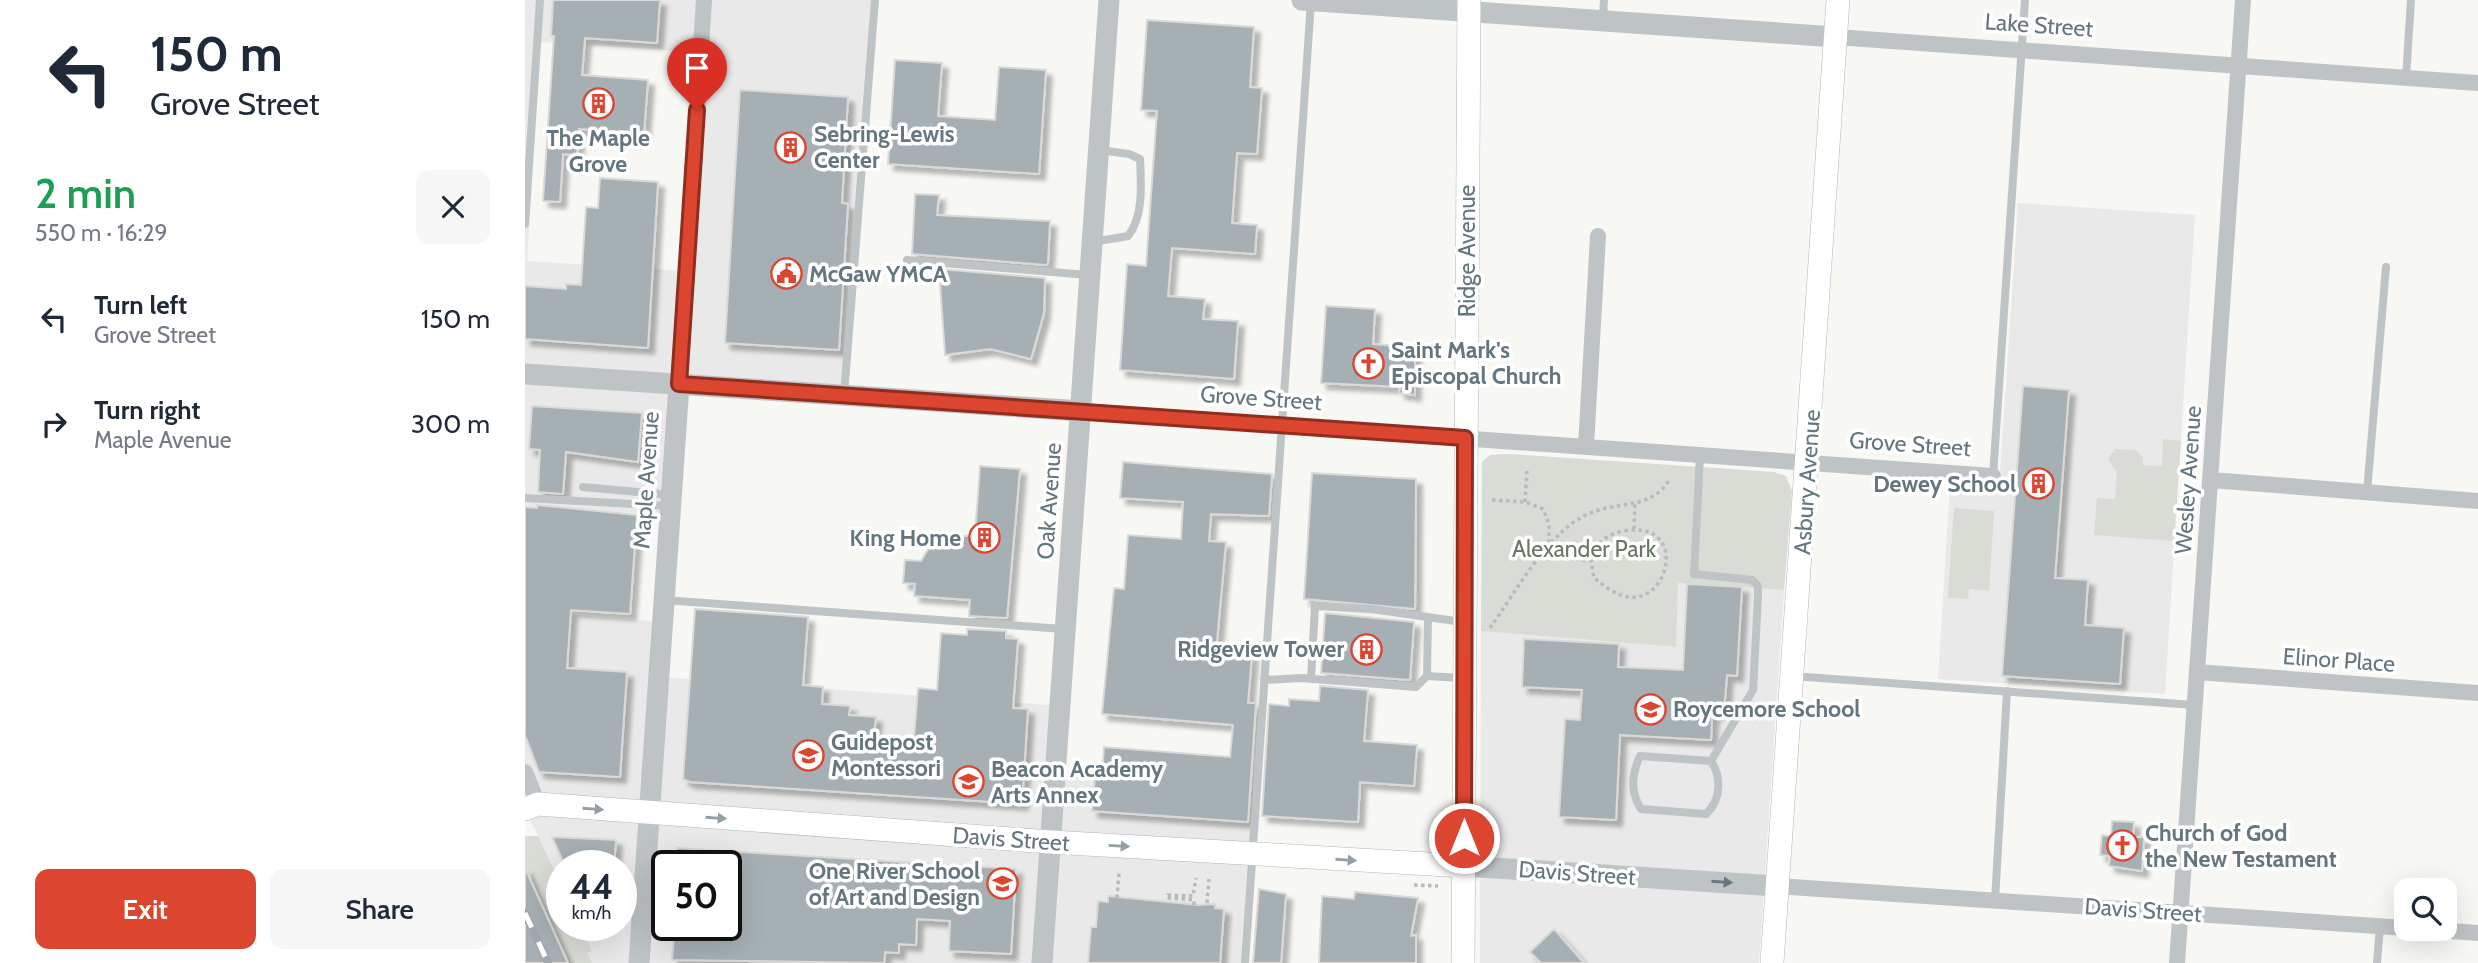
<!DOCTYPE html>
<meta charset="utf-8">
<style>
body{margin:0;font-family:Cabin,sans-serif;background:#f6f6f7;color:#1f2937;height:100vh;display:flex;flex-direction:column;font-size:26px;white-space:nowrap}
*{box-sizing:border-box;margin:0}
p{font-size:23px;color:#747a83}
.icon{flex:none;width:38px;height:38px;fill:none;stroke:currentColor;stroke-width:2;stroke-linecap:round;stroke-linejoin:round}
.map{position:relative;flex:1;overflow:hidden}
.details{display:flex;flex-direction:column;background:#fff;width:525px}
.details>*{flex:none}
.hud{background:#fff;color:#1f2937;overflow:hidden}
.fabs{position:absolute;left:1869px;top:878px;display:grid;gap:14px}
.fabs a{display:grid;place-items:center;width:63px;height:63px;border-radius:14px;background:#fff;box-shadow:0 7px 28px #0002;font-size:35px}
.speed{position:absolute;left:21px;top:850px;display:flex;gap:14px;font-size:35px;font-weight:700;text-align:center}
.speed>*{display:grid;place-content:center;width:91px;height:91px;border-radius:50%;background:#fff;box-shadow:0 7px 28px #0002;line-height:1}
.speed small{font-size:18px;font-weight:400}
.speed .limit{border:4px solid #111;border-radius:10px;background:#fff;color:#111}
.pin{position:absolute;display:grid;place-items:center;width:60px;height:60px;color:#fff;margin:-72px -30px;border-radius:50% 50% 50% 0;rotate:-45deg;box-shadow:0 0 7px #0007}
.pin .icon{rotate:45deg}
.me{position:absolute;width:77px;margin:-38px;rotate:0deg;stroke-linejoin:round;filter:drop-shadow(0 0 5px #0008)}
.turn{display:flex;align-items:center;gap:24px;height:147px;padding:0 35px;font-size:32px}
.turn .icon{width:91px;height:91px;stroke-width:2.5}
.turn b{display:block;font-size:49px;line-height:60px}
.round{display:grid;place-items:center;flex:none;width:74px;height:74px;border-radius:14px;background:#f6f6f7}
.overview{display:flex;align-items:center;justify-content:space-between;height:119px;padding:0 35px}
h1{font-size:42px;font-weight:600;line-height:52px;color:#1e9e55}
.primary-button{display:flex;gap:14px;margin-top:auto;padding:14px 35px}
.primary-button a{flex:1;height:80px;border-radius:14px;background:#dc4530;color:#fff;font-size:28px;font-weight:600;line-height:80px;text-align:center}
.primary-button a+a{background:#f6f6f7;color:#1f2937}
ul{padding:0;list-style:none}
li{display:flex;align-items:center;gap:21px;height:105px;padding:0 35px}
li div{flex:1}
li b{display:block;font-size:26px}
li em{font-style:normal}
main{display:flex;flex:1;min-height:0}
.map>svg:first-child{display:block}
</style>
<main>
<section class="details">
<div class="hud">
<div class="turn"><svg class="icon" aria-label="left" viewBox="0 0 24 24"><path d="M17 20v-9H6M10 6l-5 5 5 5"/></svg><div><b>150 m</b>Grove Street</div></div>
</div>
<div class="overview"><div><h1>2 min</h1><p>550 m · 16:29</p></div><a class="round"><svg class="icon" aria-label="close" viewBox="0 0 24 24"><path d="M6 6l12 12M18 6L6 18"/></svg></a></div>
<ul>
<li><svg class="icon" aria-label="left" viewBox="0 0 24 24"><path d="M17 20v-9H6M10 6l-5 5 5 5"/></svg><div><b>Turn left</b><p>Grove Street</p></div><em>150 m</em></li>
<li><svg class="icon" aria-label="right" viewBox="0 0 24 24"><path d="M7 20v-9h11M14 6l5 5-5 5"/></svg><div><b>Turn right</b><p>Maple Avenue</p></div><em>300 m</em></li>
</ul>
<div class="primary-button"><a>Exit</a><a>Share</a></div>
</section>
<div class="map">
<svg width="1953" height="963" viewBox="0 0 1953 963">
<defs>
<filter id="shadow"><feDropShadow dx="6" dy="6" stdDeviation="2" flood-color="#0004"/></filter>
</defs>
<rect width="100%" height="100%" fill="#f7f7f4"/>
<path fill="#e8e9e8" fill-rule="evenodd" d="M0 0H350L322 399 157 386 148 515 0 507ZM16 42 171 52 156 271 2 261Z
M1493 203 1670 215 1640 694 1413 679 1425 484 1474 487Z
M1153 583 1259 590 1234 963H955L956 631 1150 647Z
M0 611 140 622 136 677 538 706 534 773 735 787 723 963H0V836H13L0 809ZM37 866H96V926H37ZM142 866H201V926H142Z"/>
<path fill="#d8dcd4" d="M1638 439 1656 441 1649 541 1569 535 1572 498 1590 499 1592 473 1583 459 1590 449 1611 450 1618 458V465L1637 466Z
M983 454 1249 472 1261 476 1267 491 1259 590 1153 583 1151 647 956 631 957 462 965 455Z
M1429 508 1469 511 1464 591 1444 589 1443 599 1423 598Z
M0 836H13L37 887V926H55L67 951 62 953 67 963H43L0 868Z"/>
<path fill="#a6b0b4" stroke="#d9d9d7" stroke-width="2" filter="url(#shadow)" d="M28 0H135L132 43 60 38 57 75 123 80 119 133 54 129 52 155 38 154 35 202 18 201 29 36H26Z
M622 20 729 27 725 87 737 88 732 154 712 153 707 223 732 225 730 254 647 248 643 296 680 299 678 319 713 321 709 379 595 370 602 264 621 266 632 111 616 110Z
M370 60 417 63 413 116 470 120 474 67 521 70 514 174 363 164Z
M215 90 323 97 317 203 323 204 314 350 200 343Z
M75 178 133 182 123 348 0 339V286L41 289V284L56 285 61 207 73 208Z
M390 194 414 195 412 215 525 221 523 263 521 265 387 254Z
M414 269 520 278 519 313 506 359 465 349 420 355Z
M801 306 850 309 848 344 890 347V395L874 393 875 387 796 383Z
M1498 386 1544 390 1530 578 1563 580 1560 625 1599 628 1595 684 1477 676Z
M7 406 117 413 113 462 41 452 38 494 13 492 15 450 4 449Z
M598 462 747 474 744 516 686 514 684 541 701 542 691 652 727 654 723 703H731L723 822 567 811 570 775 577 776 579 747 705 757 708 725 577 714 589 588 599 589 603 535 656 539 658 502 595 498Z
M455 466 495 469 482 618 444 616 445 600 389 596 390 584 378 583 380 560 396 561 407 543 450 534Z
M787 473 891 479 890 609 779 599Z
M12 505 112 515 105 614 46 610 42 668 102 672 95 777 14 772 0 735V507L12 508Z
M1162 584 1217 587 1212 676 1202 675 1200 700 1187 718 1186 740 1095 735 1091 820 1034 817 1040 719 1055 720 1057 690 997 687 999 639 1094 644 1093 667 1158 670Z
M170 609 283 617 278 685 298 687 297 704 325 706 324 715 351 717 349 736 389 739 393 688 412 690 416 633 442 635V629L481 631V638L493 639 488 708 503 709 497 804 165 782 158 779Z
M800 613 889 622 885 680 796 673Z
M795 686 843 690 839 741 892 745 889 786 835 782 833 822 737 816 744 704 764 706V699L794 701Z
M1587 821 1609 822 1608 837H1619L1617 871 1584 866 1585 856 1575 855 1577 835 1586 836Z
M27 837 91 840 89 866H40Z
M152 848 491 869 486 954 424 951 425 921 392 919 391 945 374 944V953L360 952 359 963 147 960 150 926H201V866H151Z
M0 868 43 963H0Z
M734 889 761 894 756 963H728Z
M830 892 893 898 886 936 891 935V963H794L797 896 829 899Z
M583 896 674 905 690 904V908L699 909 695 963H563L566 927H571L573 901 583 902Z
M1029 929 1059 963H1016L1005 952Z"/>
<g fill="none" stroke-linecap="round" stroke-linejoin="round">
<defs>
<path id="secondary" d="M0 809 13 804 526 842 939 866
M938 963 944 0
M1247 963 1313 0"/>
</defs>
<use href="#secondary" stroke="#b1b8bb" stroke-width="24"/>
<path stroke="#b7bbbd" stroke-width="3.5" stroke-dasharray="3.5 3.5" stroke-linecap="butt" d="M967 500 1000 502 1018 509 1024 524V545L1054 560 1066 561 1069 578C1077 584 1086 592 1096 595 1143 613 1167 519 1099 531 1081 534 1072 543 1066 561
M1000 502 1002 471
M1109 529 1110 503
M965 628C991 592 1025 527 1068 512 1096 501 1127 509 1144 480
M889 885 913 886
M592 898 594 873
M682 903 684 879
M669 905V900L642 898 643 895 668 896 671 878"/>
<path stroke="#bec4c6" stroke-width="8" d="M1078 18 1079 0
M1881 78 1886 0
M0 224 15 0
M568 242 603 236C619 217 616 182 615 159L604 154 574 150
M382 260 563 275
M319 395 350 0
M1175 455 1169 574 1227 580 1233 586V597L1228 690 1186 761
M1468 476 1500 0
M58 487 146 495
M1842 492 1861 267
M0 498 143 506
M139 600 538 629
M902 676 903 617
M1267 676 1669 705
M786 679 790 606 847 609 937 622
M739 680 776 678 891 687 902 676 937 678
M1115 756 1186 761C1197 778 1196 800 1181 814L1116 809C1105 792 1107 773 1115 756Z
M1470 901 1482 691
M720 963 786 2
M1852 963 1855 926"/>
<path stroke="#bec4c6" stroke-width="16" d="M1311 37 1953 83
M154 385 179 0
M557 411 1468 476
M1061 446 1073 236
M1686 480 1953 501
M1672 672 1953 693
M0 772 13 804
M1251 886 1881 928
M1900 929 1953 933
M1652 963 1718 0"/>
<path stroke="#bec4c6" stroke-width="21" d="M777 0 1311 37
M0 374 557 411
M939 866 1251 886
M114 963 154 385
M517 963 584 0"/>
<use href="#secondary" stroke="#fff" stroke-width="23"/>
<defs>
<path id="rail" d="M0 913 23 963"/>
</defs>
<use href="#rail" stroke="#a0a8ac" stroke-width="8"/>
<use href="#rail" stroke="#fff" stroke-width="5" stroke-dasharray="16" stroke-linecap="butt"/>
</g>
<defs><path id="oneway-solid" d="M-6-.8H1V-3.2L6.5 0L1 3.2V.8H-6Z" transform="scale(1.75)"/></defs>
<g fill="#929fa5">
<use href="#oneway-solid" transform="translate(68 809) rotate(4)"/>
<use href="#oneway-solid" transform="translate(191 818) rotate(4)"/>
<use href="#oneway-solid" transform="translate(594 846) rotate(3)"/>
<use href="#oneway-solid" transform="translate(821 860) rotate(4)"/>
</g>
<use fill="#64767e" href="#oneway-solid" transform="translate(1197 882) rotate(4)"/>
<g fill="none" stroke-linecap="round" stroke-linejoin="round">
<defs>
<path id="route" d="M172 110 154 384 940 438 939 838"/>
</defs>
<use href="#route" stroke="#8f2d1f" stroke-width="18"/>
<use href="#route" stroke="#dc4530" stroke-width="12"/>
</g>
<defs>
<symbol id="building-ring" viewBox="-11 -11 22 22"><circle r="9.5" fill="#fff" stroke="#dc4530" stroke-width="1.5"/><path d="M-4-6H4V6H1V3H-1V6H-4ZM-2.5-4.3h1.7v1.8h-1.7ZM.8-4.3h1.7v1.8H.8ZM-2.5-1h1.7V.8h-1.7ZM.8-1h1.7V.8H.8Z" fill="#dc4530"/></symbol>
<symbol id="civic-ring" viewBox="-11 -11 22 22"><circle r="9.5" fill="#fff" stroke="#dc4530" stroke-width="1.5"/><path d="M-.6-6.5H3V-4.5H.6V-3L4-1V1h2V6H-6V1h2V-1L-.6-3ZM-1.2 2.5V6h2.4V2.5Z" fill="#dc4530"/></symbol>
<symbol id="church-ring" viewBox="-11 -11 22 22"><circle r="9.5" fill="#fff" stroke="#dc4530" stroke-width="1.5"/><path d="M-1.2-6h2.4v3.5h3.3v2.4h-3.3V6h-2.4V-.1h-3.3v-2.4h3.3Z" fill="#dc4530"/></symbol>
<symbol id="school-ring" viewBox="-11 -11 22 22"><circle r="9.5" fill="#fff" stroke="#dc4530" stroke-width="1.5"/><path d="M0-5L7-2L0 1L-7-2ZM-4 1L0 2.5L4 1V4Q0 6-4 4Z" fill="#dc4530"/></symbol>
</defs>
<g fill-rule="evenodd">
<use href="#building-ring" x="56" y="86" width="35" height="35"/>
<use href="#building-ring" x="248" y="130" width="35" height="35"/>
<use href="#civic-ring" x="244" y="256" width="35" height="35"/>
<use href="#church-ring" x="826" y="346" width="35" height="35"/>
<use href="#building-ring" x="1496" y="466" width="35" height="35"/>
<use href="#building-ring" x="442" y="520" width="35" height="35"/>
<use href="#building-ring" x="824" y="632" width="35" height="35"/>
<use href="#school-ring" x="1108" y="692" width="35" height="35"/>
<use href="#school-ring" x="266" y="738" width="35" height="35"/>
<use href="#school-ring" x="426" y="764" width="35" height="35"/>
<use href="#church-ring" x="1580" y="828" width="35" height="35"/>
<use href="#school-ring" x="460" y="866" width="35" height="35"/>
</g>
<g text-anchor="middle" stroke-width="7" stroke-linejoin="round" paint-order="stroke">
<g font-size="23" fill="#64767e" stroke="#fff">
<text transform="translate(1514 25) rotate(4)" y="8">Lake Street</text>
<text transform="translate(942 251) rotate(-90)" y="8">Ridge Avenue</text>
<text transform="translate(736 398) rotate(4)" y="8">Grove Street</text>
<text transform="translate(1385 444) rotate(4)" y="8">Grove Street</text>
<text transform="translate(121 480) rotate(-86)" y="8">Maple Avenue</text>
<text transform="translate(1663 480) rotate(-86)" y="8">Wesley Avenue</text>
<text transform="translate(1282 482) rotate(-86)" y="8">Asbury Avenue</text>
<text transform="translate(524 501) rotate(-86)" y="8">Oak Avenue</text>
<text transform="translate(1814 660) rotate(4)" y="8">Elinor Place</text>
<text transform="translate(486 839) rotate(4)" y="8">Davis Street</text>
<text transform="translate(1052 873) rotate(4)" y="8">Davis Street</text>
<text transform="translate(1618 910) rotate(4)" y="8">Davis Street</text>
</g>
<g font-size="23" font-weight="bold" fill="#64767e" stroke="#fff" text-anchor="start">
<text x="289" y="142">Sebring-Lewis<tspan x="289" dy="26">Center</tspan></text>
<text x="73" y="146" text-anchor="middle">The Maple<tspan x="73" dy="26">Grove</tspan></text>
<text x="284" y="282">McGaw YMCA</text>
<text x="866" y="358">Saint Mark's<tspan x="866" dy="26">Episcopal Church</tspan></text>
<text x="1491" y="492" text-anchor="end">Dewey School</text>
<text x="436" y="546" text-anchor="end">King Home</text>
<text x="819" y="657" text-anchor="end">Ridgeview Tower</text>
<text x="1148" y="717">Roycemore School</text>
<text x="306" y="750">Guidepost<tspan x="306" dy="26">Montessori</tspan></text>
<text x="466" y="777">Beacon Academy<tspan x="466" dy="26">Arts Annex</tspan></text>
<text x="1620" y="841">Church of God<tspan x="1620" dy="26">the New Testament</tspan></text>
<text x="455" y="879" text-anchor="end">One River School<tspan x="455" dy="26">of Art and Design</tspan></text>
</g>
<g font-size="23" fill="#687762" stroke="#fff">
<text x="1059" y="557">Alexander Park</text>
</g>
</g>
</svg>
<div class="fabs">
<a><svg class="icon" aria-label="search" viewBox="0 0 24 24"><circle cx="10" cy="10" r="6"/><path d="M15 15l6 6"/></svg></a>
</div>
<div class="speed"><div>44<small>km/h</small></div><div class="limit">50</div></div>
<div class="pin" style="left:172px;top:110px;background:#d93025"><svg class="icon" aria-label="arrive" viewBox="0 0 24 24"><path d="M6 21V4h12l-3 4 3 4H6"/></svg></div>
<svg class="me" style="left:939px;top:838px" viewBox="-20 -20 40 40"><circle r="17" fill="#dc4530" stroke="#fff" stroke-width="3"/><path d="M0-11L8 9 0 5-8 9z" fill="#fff"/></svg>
</div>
</main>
